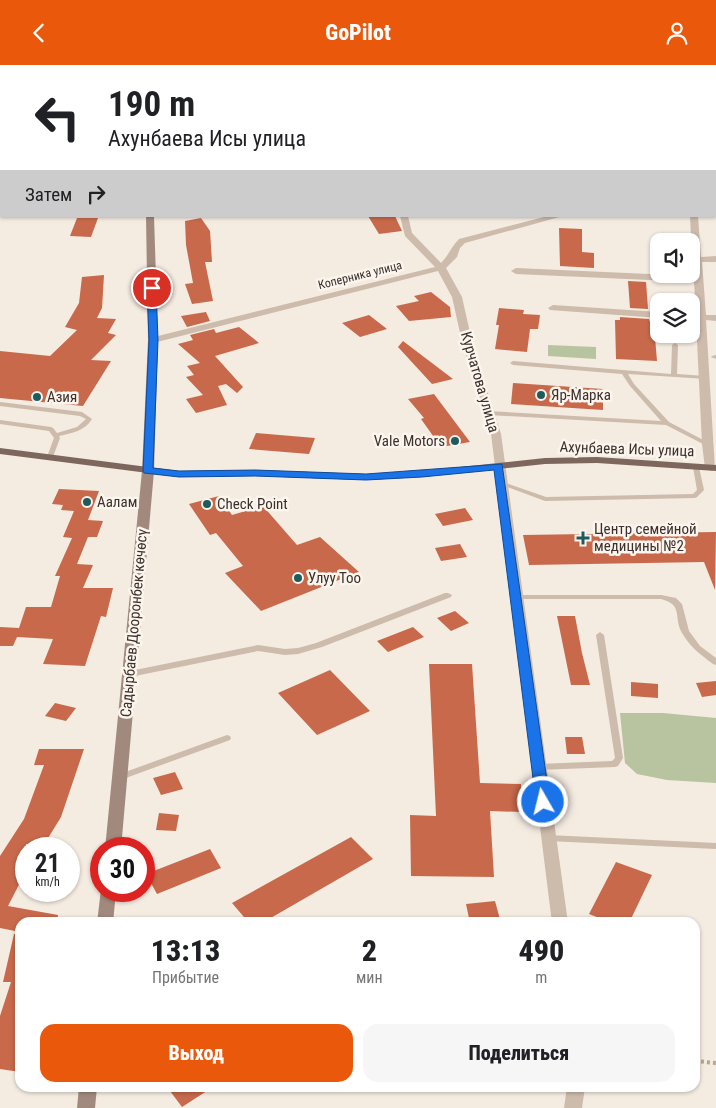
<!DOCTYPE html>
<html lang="ru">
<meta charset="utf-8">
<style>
body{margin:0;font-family:"Roboto Condensed",sans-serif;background:#f6f6f6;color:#202124;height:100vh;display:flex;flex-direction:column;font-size:19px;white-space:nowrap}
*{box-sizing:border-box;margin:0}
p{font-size:16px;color:#757577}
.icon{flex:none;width:28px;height:28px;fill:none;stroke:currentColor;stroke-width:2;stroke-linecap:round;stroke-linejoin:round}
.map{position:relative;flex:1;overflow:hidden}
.side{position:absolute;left:15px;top:852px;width:685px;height:175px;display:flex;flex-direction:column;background:#fff;border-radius:15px;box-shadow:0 1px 4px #0004}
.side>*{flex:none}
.banner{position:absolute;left:0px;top:0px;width:716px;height:152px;box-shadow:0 1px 4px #0004;background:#fff;color:#202124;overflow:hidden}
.buttons{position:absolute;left:650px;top:168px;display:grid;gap:10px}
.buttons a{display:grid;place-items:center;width:50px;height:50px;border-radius:10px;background:#fff;box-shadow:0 1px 4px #0004;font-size:25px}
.speed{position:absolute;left:15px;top:772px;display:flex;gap:10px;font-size:25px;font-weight:700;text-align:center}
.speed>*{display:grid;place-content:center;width:65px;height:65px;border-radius:50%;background:#fff;box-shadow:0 1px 4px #0004;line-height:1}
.speed small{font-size:12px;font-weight:400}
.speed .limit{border:8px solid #d22;background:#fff;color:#111}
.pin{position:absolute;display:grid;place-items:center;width:42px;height:42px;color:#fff;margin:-21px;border:2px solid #fff;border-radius:50%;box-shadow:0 1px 5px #0007}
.me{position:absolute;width:55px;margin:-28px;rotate:352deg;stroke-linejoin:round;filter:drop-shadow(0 0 4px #0008)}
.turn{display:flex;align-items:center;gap:18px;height:105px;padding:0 25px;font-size:22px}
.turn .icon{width:65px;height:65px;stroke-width:2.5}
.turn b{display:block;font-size:35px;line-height:42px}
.then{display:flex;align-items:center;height:48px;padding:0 25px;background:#0003;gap:10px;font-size:19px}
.eta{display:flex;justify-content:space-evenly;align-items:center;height:85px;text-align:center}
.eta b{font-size:30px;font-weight:800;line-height:35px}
.cta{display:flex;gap:10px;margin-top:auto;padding:10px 25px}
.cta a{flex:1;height:58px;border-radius:15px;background:#ea580c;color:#fff;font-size:20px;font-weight:800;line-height:58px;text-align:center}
.cta a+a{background:#f6f6f6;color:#202124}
header{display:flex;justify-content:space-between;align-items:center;height:65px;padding:0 25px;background:#ea580c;color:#fff;font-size:22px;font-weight:800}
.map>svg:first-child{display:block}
</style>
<header><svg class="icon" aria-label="back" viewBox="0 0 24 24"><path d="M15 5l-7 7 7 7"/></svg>GoPilot<svg class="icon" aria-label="person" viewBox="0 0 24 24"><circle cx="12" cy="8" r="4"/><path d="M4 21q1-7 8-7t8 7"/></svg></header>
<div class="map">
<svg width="716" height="1043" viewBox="0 0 716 1043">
<rect width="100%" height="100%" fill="#f4ebe1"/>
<path fill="#b8c4a0" d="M548 280 596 282V294L548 291Z
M620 648H663L716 653V718L667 715 637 709 625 698Z"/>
<path fill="#c8694b" d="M368 151H395L402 166 379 169Z
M77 153H98L91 172 70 171Z
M201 153 210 166 212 197H205L213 236 192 239 185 219 193 218 186 180 185 156Z
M559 163 582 164V187L594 188V203L560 201Z
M104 210 102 243 97 253 116 254 108 268 116 270 91 295 111 296 83 341 0 333V286L50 291 77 265 65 262 79 238 82 212Z
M628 216 646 217 648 244 630 243Z
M431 227 450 242 451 252 409 256 396 241 419 236 414 231Z
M499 243 524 245 523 249 540 250 538 264H530L527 287 495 284 499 260H496Z
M206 247 210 256 187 262 181 251Z
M369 250 387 264 360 272 342 258Z
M620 252 649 254 650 257 659 258V273L655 272 657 296 616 294 615 255H620Z
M239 262 259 278 215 291 243 322 237 328 226 319 218 321 227 340 196 348 186 334 203 330 186 312 194 310 187 301 200 298 178 279 193 275 190 270 214 264 216 268Z
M403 276 453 314 432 319 398 282Z
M513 318 603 324V345L511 339Z
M434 329 470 377 441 382 421 354 424 353 408 334Z
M256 368 315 373 309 389 249 384Z
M59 424 99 426 88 455 103 456 97 472H88L77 499 93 500 83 523H113L106 552 101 551 85 601 43 599 53 574 17 572 13 581H0V562L19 563 26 542H51L60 511H55L72 473 63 472 74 446 61 445 63 440 52 439Z
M219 431 232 450 263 441 297 480 320 472 359 507 261 546 225 508 243 501 216 468 210 470 189 439Z
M465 443 473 455 443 461 435 449Z
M716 467 715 525 704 497 529 500 523 470Z
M460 479 467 492 441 496 435 483Z
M455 546 469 558 451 566 437 553Z
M557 551H575L582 588 590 620H571Z
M413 562 424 572 388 587 377 576Z
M429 599H472L480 718 521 719 522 747 490 746 494 812 411 811 410 750 436 751Z
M330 605 370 646 317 670 278 628Z
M716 616V630L702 632 696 618Z
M631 617 658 619V633L631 631Z
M55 638 76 643 66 656 45 651Z
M565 672H582L585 689H567Z
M39 684H84L61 752 42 783 26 779V806L8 841 58 850 57 858H20V867L0 863V791L24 754 44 700H34Z
M175 707 183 724 161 730 153 713Z
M159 748 179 750 176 766 156 765Z
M351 772 373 794 262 858H249L232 838Z
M210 784 221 803 157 829 146 809Z
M616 797 652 810 629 858H612L589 849Z
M495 836 501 858H470L466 839Z
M14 869H20V1007L0 1004V951L11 917H3Z
M167 1022H213L182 1042Z"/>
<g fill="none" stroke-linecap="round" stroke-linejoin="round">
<path stroke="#b9a596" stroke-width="4" stroke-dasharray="3 3" stroke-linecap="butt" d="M695 996 716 998"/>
<path fill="#cdbbac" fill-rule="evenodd" d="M675 278 678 280 677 309 705 311 707 312V314L628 309 634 319 669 357 709 378 710 379 709 380H705L666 360 488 350 485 348 488 346 661 356 630 321 622 309 513 300 510 298 513 296 671 309 672 280Z
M716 290V294L711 292 712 291Z
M0 337 82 347 92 354C85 366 72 368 59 371L60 373 53 392 50 394 47 392 54 373 49 366 0 359V355L51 362 53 363 57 368 77 362 86 354 80 351 0 341Z
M696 400 699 402 704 425 697 432 695 433 545 436 499 419 498 418 501 416 503 417 546 432 693 429 697 425 693 402Z
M445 528H448L452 530 451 532 322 582 298 589 285 590 258 586 130 612 126 609 130 606 258 580 285 584 298 583 316 578Z
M513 530H661L676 533 682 539 689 566 700 581 716 593V600L713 599C700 589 691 583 682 568 673 552 684 540 661 534H513L512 532Z
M600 567 604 570 623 693 618 701 615 702 538 705 535 704 534 702 535 700 538 699 612 696 615 693 596 570Z
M227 670 230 671 231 673 230 675 123 714H117L116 712 117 710Z
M548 770 716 778V784L548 776 545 775 543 773 545 771Z"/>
<path fill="#cdbbac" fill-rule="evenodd" d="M0 17H1V21H0Z
M715 42H716V46H715Z
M715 110H716V114H715Z
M715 143H716V149H715Z
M400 151H408L412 168 441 198C449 190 451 182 459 174L548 151H563L465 178 460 183 457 192 446 203 462 232 473 281 501 369 568 858H552L491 369 463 281 452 232 438 206 153 278 148 275 150 273 435 202 405 171Z
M690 151H698L701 192 716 191V197H702L706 250H716V256L706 255 715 405 711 406 705 403 702 379 696 255H691V249H696L694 217 516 209 511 206 516 203 693 211Z
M553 240 659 247V253L550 245 548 243Z
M567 1022H585L582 1043H564Z"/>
<path fill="#a18a7d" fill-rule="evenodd" d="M142 0H148V1H142Z
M146 151H154L158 275 154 406 121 784H105L142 406 148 275Z
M101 824V826H116L113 858H97Z
M79 1022H97L95 1043H77Z"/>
<path fill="#7d675c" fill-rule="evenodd" d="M0 383 179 406 255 405 366 409 422 406 545 393 597 392 716 400V406L597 398 545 399 422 412 366 415 255 411 179 412 0 389Z"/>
</g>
<path fill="#1a73e8" stroke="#114b97" d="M152 220 156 223 158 275 153 403 179 406 255 405 366 409 502 399 550 737 548 741H538L536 737 494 405 422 412 366 415 255 411 179 412 144 408 143 406 149 275 147 223Z"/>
<g fill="#1f5a5e" stroke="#fbf5ee" stroke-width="2">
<circle cx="541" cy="330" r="5"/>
<circle cx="37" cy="332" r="5"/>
<circle cx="455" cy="376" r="5"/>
<circle cx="87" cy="437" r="5"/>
<circle cx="207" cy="439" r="5"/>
<path d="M580.5 465.5h5v5h5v5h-5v5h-5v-5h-5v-5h5z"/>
<circle cx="298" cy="513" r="5"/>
</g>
<g text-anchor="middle" stroke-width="5" stroke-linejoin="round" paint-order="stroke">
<g font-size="12" fill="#3b302b" stroke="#fbf5ee">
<text transform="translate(360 210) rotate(-14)" y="4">Коперника улица</text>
</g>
<g font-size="15" fill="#3b302b" stroke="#fbf5ee">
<text transform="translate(480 317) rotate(74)" y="5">Курчатова улица</text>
<text transform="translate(627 384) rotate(2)" y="5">Ахунбаева Исы улица</text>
<text transform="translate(134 558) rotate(-85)" y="5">Садырбаев Дооронбек көчөсү</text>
</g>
<g font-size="15" fill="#3b302b" stroke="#fbf5ee" text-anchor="start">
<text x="551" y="335">Яр-Марка</text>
<text x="47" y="337">Азия</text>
<text x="445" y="381" text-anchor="end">Vale Motors</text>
<text x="97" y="442">Аалам</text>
<text x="217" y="444">Check Point</text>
<text x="594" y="469">Центр семейной<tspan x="594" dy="17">медицины №2</tspan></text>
<text x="308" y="518">Улуу Тоо</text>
</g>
</g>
</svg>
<div class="buttons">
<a><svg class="icon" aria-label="sound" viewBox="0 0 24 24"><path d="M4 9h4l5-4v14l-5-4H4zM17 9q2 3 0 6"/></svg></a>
<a><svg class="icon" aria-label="layers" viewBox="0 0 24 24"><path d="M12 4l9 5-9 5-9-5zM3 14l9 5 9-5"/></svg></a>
</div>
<div class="speed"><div>21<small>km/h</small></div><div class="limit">30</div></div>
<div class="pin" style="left:152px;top:223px;background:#d93025"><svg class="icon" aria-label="arrive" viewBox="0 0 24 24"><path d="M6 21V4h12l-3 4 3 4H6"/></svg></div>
<svg class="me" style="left:543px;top:737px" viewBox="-20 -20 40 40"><circle r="17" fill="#1a73e8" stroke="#fff" stroke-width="3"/><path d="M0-11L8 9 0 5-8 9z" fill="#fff"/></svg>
<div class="banner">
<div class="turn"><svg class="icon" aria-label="left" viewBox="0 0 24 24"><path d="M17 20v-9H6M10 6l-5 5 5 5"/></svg><div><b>190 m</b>Ахунбаева Исы улица</div></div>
<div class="then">Затем<svg class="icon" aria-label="right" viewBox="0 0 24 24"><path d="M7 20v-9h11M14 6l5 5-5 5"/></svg></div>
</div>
<section class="side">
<div class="eta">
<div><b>13:13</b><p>Прибытие</p></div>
<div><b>2</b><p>мин</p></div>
<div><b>490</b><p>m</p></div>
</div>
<div class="cta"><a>Выход</a><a>Поделиться</a></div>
</section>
</div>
